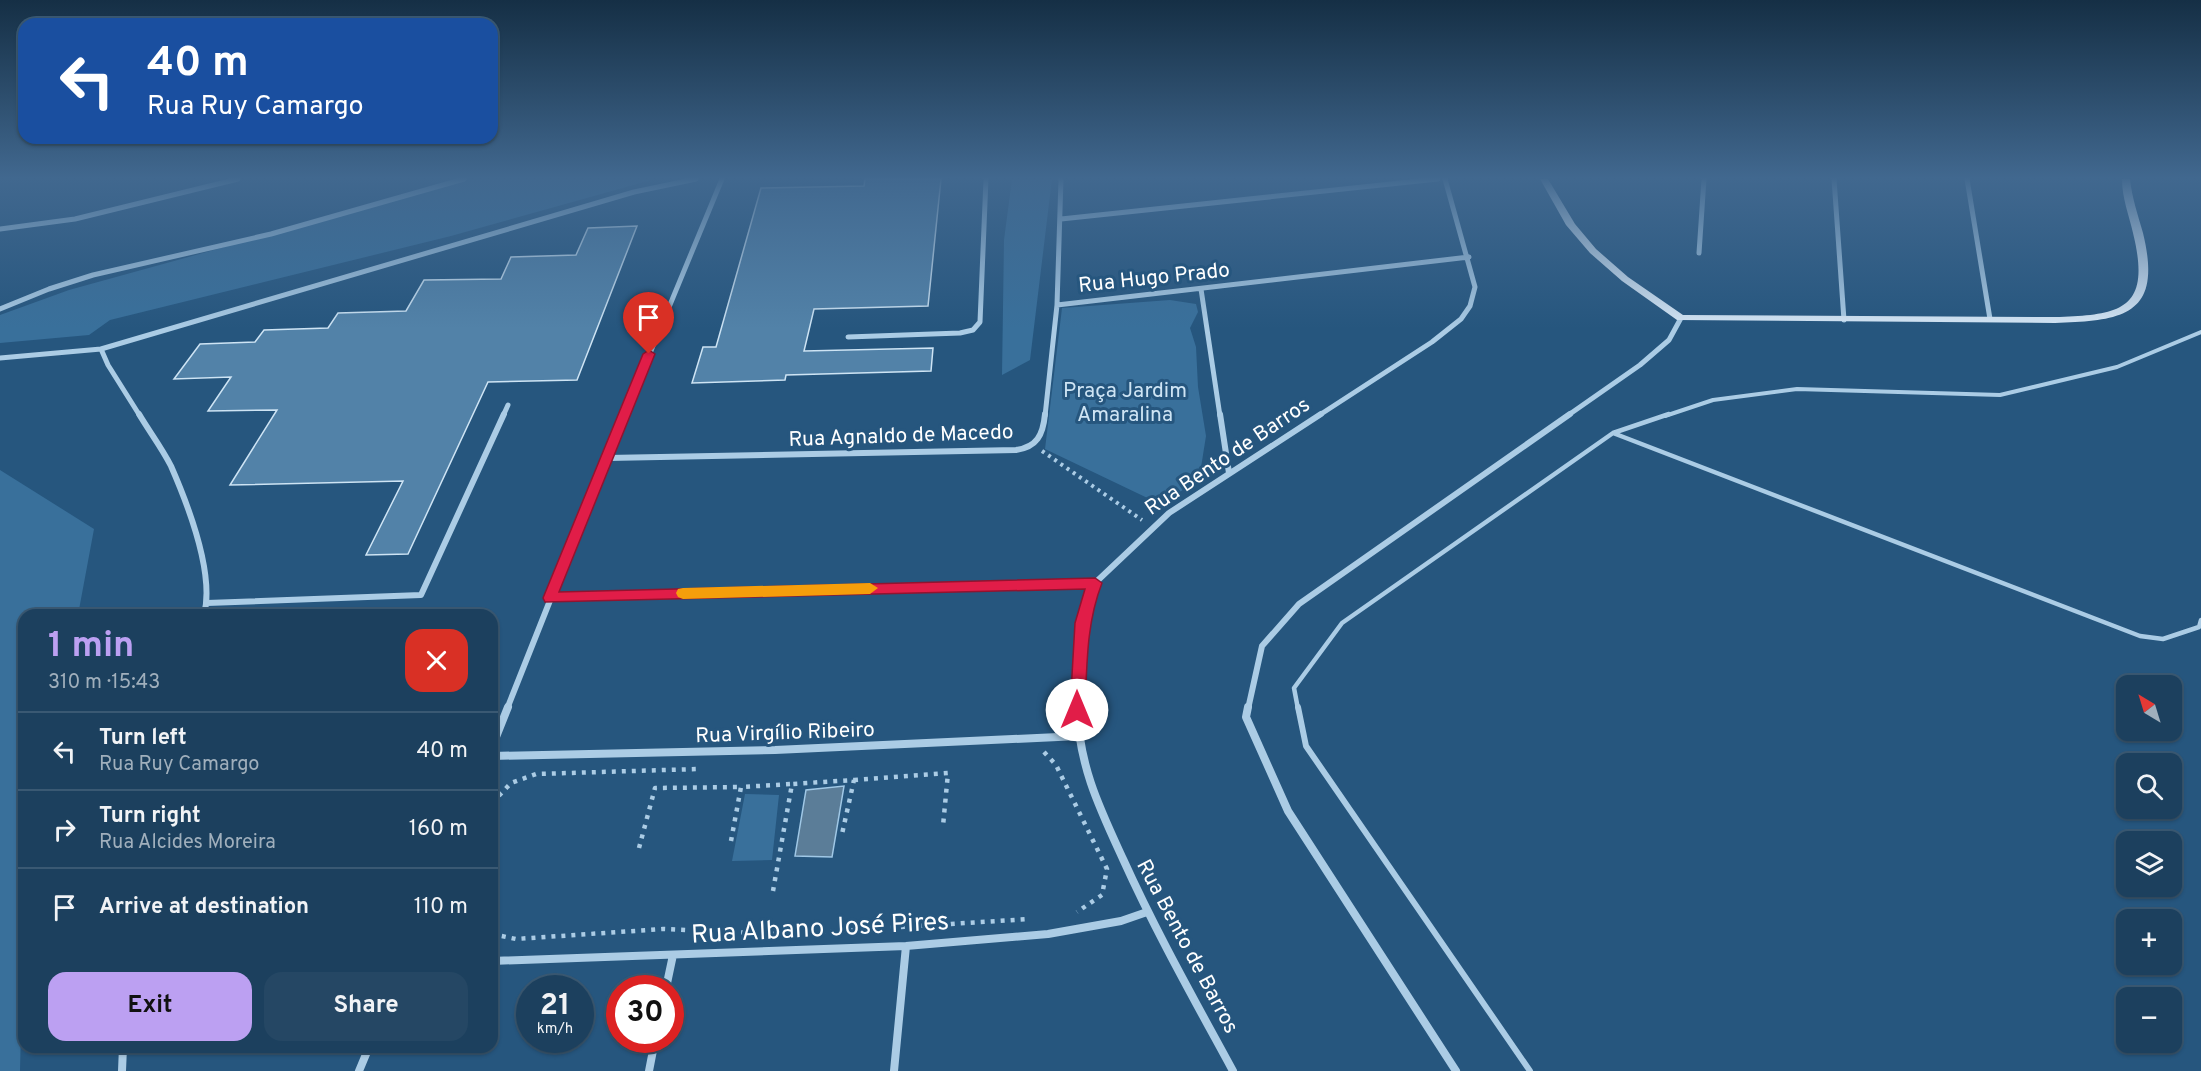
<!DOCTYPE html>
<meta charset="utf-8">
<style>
body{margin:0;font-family:Overpass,sans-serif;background:#254764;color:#f1f3f6;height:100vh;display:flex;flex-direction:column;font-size:22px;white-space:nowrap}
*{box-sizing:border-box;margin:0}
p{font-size:20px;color:#a0afbc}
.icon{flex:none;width:33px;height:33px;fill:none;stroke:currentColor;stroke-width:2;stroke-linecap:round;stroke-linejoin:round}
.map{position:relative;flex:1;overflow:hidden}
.details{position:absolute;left:18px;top:609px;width:480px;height:444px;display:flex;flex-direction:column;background:#1c405e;border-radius:18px;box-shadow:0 2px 4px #0004,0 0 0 2px #3a5973}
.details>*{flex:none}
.guide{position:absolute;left:18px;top:18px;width:480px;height:126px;border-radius:18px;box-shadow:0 2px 4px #0004,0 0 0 2px #3a5973;background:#1a4fa0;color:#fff;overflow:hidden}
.needle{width:39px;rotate:322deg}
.controls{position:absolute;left:2116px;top:675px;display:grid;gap:12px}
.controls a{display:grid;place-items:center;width:66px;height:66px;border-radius:12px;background:#1c405e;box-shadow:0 2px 4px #0004,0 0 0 2px #3a5973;font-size:30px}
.speed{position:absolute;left:516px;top:975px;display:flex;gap:12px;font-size:30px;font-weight:700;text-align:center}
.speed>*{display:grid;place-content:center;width:78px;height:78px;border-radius:50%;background:#1c405e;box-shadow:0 2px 4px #0004,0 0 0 2px #3a5973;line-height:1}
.speed small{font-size:15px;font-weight:400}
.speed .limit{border:9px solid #d22;background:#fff;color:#111}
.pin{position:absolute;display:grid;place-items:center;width:51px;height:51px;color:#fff;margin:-62px -26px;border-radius:50% 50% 50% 0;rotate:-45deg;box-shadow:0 0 6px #0007}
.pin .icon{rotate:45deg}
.me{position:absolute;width:66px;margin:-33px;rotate:0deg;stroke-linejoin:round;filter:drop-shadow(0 0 4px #0008)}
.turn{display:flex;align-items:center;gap:21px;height:126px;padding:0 30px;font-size:27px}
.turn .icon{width:78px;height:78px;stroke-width:2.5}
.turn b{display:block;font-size:42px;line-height:51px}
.round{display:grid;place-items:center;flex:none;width:63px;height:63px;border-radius:18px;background:#254764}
.headline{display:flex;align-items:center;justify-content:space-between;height:102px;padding:0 30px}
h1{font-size:36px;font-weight:700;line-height:45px;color:#bca0f2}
.button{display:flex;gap:12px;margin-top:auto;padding:12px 30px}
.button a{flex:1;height:69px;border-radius:18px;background:#bca0f2;color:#111;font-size:24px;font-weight:700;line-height:69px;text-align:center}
.button a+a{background:#254764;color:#f1f3f6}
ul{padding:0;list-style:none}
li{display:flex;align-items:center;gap:18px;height:78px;padding:0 30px;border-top:2px solid #3a5973}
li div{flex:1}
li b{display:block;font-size:22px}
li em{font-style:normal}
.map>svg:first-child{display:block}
</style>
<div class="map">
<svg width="2201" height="1071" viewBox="0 0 2201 1071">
<rect width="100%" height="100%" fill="#26567e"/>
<path fill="#39709b" d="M471 179H655L451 236 110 320 89 335 0 343V315L69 290Z
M1012 179H1052L1030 360 1002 375 1004 240Z
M1170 300 1196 304 1198 312 1190 328 1196 347 1198 387 1206 436 1199 480 1160 504 1045 449 1062 308Z
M0 470 94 529 78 615H24V902L20 1071H0Z
M745 794 779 795 772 860 732 861Z"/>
<path fill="#5b7d98" stroke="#a0c8e6" stroke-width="1.5" d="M844 786 832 857 795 856 806 790Z"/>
<path fill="#5282a8" stroke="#cee4f4" stroke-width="1.5" d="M865 179H941L928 306 814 309 804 351 933 348 931 371 786 375 785 380 692 383 703 347H716L761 188 864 186Z
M637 226 577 380 488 382 408 554 366 555 403 481 230 485 277 410 208 411 231 377 174 379 200 344 255 342 264 330 328 328 338 313 406 311 424 280 501 279 511 257 576 255 588 228Z"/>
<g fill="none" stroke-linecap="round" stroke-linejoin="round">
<path stroke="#abcce5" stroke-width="4" stroke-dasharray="3 4.5" stroke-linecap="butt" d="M1042 451 1142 520"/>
<path stroke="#abcce5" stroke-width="4.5" stroke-dasharray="4 6" stroke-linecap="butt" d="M1044 752 1056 765 1107 869 1102 895 1077 912
M854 780 948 773 943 826
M492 803 511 783 536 774 698 769
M731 841 741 787 792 784
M639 848 655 788 741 787
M773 891 792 784 854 780 842 834
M821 932 1029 919
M492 934 516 939 663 929 778 934"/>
<path stroke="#abcce5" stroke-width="4" d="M1665 416 1713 400 1797 389 2000 395 2117 367 2201 332"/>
<path stroke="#abcce5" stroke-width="4.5" d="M1613 433 2140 636 2163 639 2199 627 2201 620
M1298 709 1294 688 1342 623 1613 433 1669 414"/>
<path stroke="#abcce5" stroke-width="6" d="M1298 707 1306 746 1530 1071"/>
<path stroke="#abcce5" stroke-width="5" d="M1834 179 1844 320
M1967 179 1990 319
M1061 219 1438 179
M0 229 75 219 238 179
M1699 253 1704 179
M1201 289 1220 416
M1057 305 1469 257
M0 309 49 289 93 275 271 234 464 179
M848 337 960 333 973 330 980 322 986 179
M101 349 634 192 696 179
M0 358 101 349 108 365 140 416
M503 416 508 405
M624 416 722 179
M1045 416 1057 305 1061 179
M1318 416 1432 342 1461 319 1470 306 1475 287 1445 179
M1567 416 1640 365 1669 340 1681 318"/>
<path stroke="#abcce5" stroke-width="6" d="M139 414C149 431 162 448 171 466 188 505 215 573 204 615
M1220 414 1229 473
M608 458 1016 450C1037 447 1043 435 1045 414
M550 598 1095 583
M207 603 421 595 504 414
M507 709 624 414
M1077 709V682L1086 605 1095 583 1169 513 1321 414
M1248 709 1262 646 1299 604 1570 414"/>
<path stroke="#abcce5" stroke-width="8" d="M1077 707C1079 766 1099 807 1123 859 1156 932 1195 1001 1233 1071
M1248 707 1246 717 1288 811 1456 1071
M492 747 508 707
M492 756 775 750 1079 736
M492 961 906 946 1048 934 1121 921 1147 912
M666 988 673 955
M122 1071 123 1047
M359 1071 369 1047
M649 1071 655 1040
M894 1071 906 946"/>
<path fill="#d5e6f5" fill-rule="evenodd" d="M1540 179H1548L1575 224 1596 249 1628 277 1683 315 2055 317C2121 315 2152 310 2133 233 2129 215 2122 198 2122 179H2130C2132 198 2138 215 2143 233 2163 315 2124 321 2055 323L1677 320 1622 281 1590 253 1566 225Z"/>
</g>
<linearGradient id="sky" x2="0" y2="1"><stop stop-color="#152f45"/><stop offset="0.54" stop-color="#41688f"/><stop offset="1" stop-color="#41688f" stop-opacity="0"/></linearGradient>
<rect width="2201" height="329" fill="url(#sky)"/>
<path fill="#e11d48" stroke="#92132f" stroke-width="1.5" d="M649 350 655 354 559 592 1095 578 1102 583C1086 624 1087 667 1085 710L1083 714 1077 716 1072 714 1070 710 1075 623 1085 589 545 602 543 598 643 354Z"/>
<path fill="#f59e0b" d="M870 583 878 588 870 594 683 599 678 597 676 593 678 589 683 588Z"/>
<g text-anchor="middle" stroke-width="6" stroke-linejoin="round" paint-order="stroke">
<g font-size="21" fill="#fff" stroke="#26567e">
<text transform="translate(1154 277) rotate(-6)" y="7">Rua Hugo Prado</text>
<text transform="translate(901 435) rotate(-2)" y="7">Rua Agnaldo de Macedo</text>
<text transform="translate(1227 456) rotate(-34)" y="7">Rua Bento de Barros</text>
<text transform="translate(785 732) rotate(-2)" y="7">Rua Virgílio Ribeiro</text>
<text transform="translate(1188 946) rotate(62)" y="7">Rua Bento de Barros</text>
</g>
<g font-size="21" fill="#cee4f4" stroke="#26567e">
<text x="1125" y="397">Praça Jardim<tspan x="1125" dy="24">Amaralina</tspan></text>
</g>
<g font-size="26" fill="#fff" stroke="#26567e">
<text transform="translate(820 927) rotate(-3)" y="9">Rua Albano José Pires</text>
</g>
</g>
</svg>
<div class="controls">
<a><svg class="needle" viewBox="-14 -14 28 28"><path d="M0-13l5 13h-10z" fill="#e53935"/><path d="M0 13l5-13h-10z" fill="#a0afbc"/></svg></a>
<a><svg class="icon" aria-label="search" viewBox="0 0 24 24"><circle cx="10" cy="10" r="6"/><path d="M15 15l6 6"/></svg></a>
<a><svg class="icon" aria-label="layers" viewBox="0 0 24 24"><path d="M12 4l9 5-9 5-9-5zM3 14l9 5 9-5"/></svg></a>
<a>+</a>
<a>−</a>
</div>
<div class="speed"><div>21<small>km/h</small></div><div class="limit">30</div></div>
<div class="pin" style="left:649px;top:354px;background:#d93025"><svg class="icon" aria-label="arrive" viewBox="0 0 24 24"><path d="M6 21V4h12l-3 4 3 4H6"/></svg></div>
<svg class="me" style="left:1077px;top:710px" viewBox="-20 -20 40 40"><circle r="19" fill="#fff"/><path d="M0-13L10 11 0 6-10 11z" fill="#e11d48"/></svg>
<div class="guide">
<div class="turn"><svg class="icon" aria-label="left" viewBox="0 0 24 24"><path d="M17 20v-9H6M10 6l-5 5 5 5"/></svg><div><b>40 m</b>Rua Ruy Camargo</div></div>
</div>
<section class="details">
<div class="headline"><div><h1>1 min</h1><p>310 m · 15:43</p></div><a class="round" style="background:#d93025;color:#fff"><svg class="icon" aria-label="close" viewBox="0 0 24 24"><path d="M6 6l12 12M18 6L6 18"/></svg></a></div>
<ul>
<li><svg class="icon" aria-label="left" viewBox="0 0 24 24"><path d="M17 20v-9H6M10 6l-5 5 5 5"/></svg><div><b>Turn left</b><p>Rua Ruy Camargo</p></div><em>40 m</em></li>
<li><svg class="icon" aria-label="right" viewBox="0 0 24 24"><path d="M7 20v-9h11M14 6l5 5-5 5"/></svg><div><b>Turn right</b><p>Rua Alcides Moreira</p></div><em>160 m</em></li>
<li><svg class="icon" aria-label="arrive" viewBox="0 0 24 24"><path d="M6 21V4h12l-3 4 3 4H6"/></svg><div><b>Arrive at destination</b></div><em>110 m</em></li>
</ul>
<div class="button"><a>Exit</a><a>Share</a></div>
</section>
</div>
